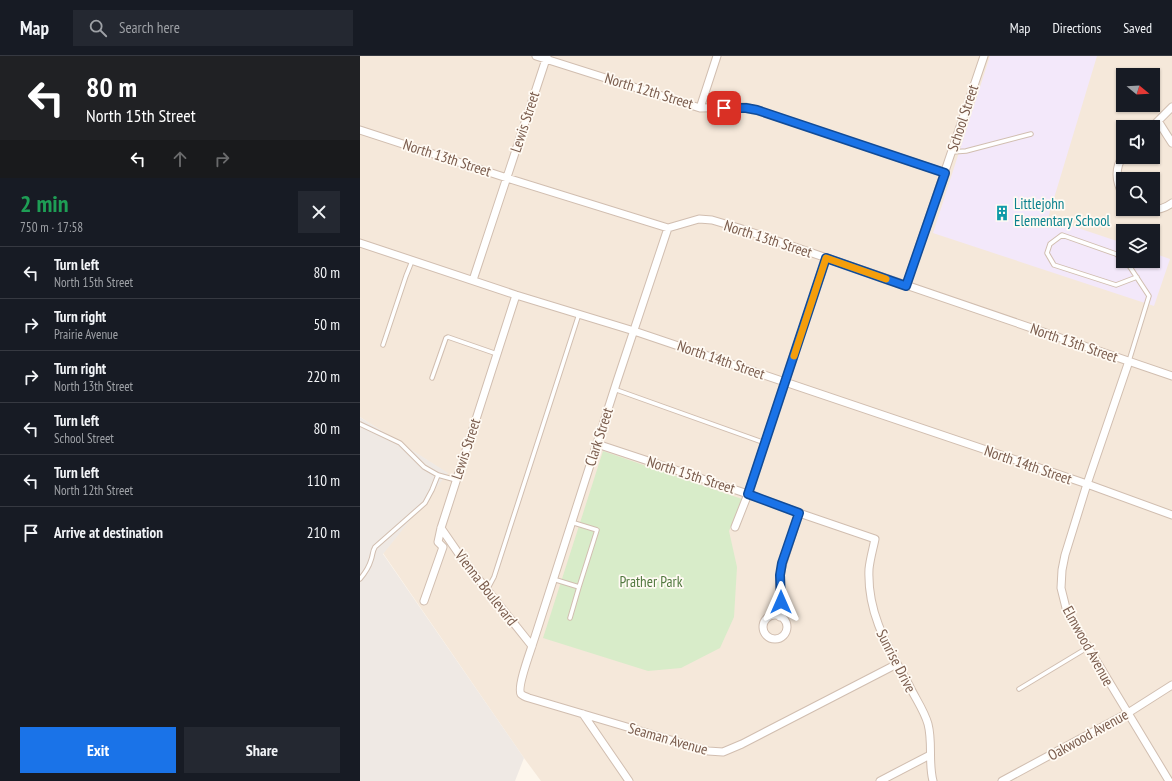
<!DOCTYPE html>
<meta charset="utf-8">
<style>
body{margin:0;font-family:"PT Sans Narrow",sans-serif;background:#242831;color:#f1f3f6;height:100vh;display:flex;flex-direction:column;font-size:15px;white-space:nowrap}
*{box-sizing:border-box;margin:0}
p{font-size:13px;color:#9ea1a6}
.icon{flex:none;width:22px;height:22px;fill:none;stroke:currentColor;stroke-width:2;stroke-linecap:round;stroke-linejoin:round}
.map{position:relative;flex:1;overflow:hidden}
.drawer{display:flex;flex-direction:column;background:#171b24;width:360px}
.drawer>*{flex:none}
.banner{background:#202124;color:#fff;overflow:hidden}
.needle{width:26px;rotate:108deg}
.controls{position:absolute;left:756px;top:12px;display:grid;gap:8px}
.controls a{display:grid;place-items:center;width:44px;height:44px;border-radius:0px;background:#171b24;box-shadow:0 1px 3px #0004;font-size:20px}
.pin{position:absolute;display:grid;place-items:center;width:34px;height:34px;color:#fff;margin:-17px;border-radius:8px;box-shadow:0 2px 6px #0006}
.me{position:absolute;width:44px;margin:-22px;rotate:0deg;stroke-linejoin:round;filter:drop-shadow(0 0 3px #0008)}
.turn{display:flex;align-items:center;gap:14px;height:84px;padding:0 20px;font-size:18px}
.turn .icon{width:52px;height:52px;stroke-width:2.5}
.turn b{display:block;font-size:28px;line-height:34px}
.lanes{display:flex;align-items:center;height:38px;padding:0 20px;background:#0003;justify-content:center;gap:20px;direction:ltr}
.lanes .off{opacity:.35}
.round{display:grid;place-items:center;flex:none;width:42px;height:42px;border-radius:0px;background:#242831}
.headline{display:flex;align-items:center;justify-content:space-between;height:68px;padding:0 20px}
h1{font-size:24px;font-weight:800;line-height:30px;color:#1e9e55}
.primary-button{display:flex;gap:8px;margin-top:auto;padding:8px 20px}
.primary-button a{flex:1;height:46px;border-radius:0px;background:#1a73e8;color:#fff;font-size:16px;font-weight:800;line-height:46px;text-align:center}
.primary-button a+a{background:#242831;color:#f1f3f6}
ul{padding:0;list-style:none}
li{display:flex;align-items:center;gap:12px;height:52px;padding:0 20px;border-top:1px solid #363941}
li div{flex:1}
li b{display:block;font-size:15px}
li em{font-style:normal}
header{display:flex;align-items:center;gap:24px;box-sizing:border-box;height:56px;padding:0 20px;background:#171b24;border-bottom:1px solid #363941}
header strong{font-size:19px}
nav{display:flex;gap:22px;margin-inline-start:auto;font-size:14px}
.search{width:280px;height:36px;background:#242831;display:flex;align-items:center;gap:10px;box-sizing:border-box;padding:0 14px;border-radius:0px;color:#9ea1a6;font-size:15px}
main{display:flex;flex:1;min-height:0}
.map>svg:first-child{display:block}
</style>
<header>
<strong>Map</strong>
<div class="search"><svg class="icon" aria-label="search" viewBox="0 0 24 24"><circle cx="10" cy="10" r="6"/><path d="M15 15l6 6"/></svg>Search here</div>
<nav><a>Map</a><a>Directions</a><a>Saved</a></nav>
</header>
<main>
<section class="drawer">
<div class="banner">
<div class="turn"><svg class="icon" aria-label="left" viewBox="0 0 24 24"><path d="M17 20v-9H6M10 6l-5 5 5 5"/></svg><div><b>80 m</b>North 15th Street</div></div>
<div class="lanes"><svg class="icon" aria-label="left" viewBox="0 0 24 24"><path d="M17 20v-9H6M10 6l-5 5 5 5"/></svg><svg class="icon off" aria-label="ahead" viewBox="0 0 24 24"><path d="M12 20V5M6 11l6-6 6 6"/></svg><svg class="icon off" aria-label="right" viewBox="0 0 24 24"><path d="M7 20v-9h11M14 6l5 5-5 5"/></svg></div>
</div>
<div class="headline"><div><h1>2 min</h1><p>750 m · 17:58</p></div><a class="round"><svg class="icon" aria-label="close" viewBox="0 0 24 24"><path d="M6 6l12 12M18 6L6 18"/></svg></a></div>
<ul>
<li><svg class="icon" aria-label="left" viewBox="0 0 24 24"><path d="M17 20v-9H6M10 6l-5 5 5 5"/></svg><div><b>Turn left</b><p>North 15th Street</p></div><em>80 m</em></li>
<li><svg class="icon" aria-label="right" viewBox="0 0 24 24"><path d="M7 20v-9h11M14 6l5 5-5 5"/></svg><div><b>Turn right</b><p>Prairie Avenue</p></div><em>50 m</em></li>
<li><svg class="icon" aria-label="right" viewBox="0 0 24 24"><path d="M7 20v-9h11M14 6l5 5-5 5"/></svg><div><b>Turn right</b><p>North 13th Street</p></div><em>220 m</em></li>
<li><svg class="icon" aria-label="left" viewBox="0 0 24 24"><path d="M17 20v-9H6M10 6l-5 5 5 5"/></svg><div><b>Turn left</b><p>School Street</p></div><em>80 m</em></li>
<li><svg class="icon" aria-label="left" viewBox="0 0 24 24"><path d="M17 20v-9H6M10 6l-5 5 5 5"/></svg><div><b>Turn left</b><p>North 12th Street</p></div><em>110 m</em></li>
<li><svg class="icon" aria-label="arrive" viewBox="0 0 24 24"><path d="M6 21V4h12l-3 4 3 4H6"/></svg><div><b>Arrive at destination</b></div><em>210 m</em></li>
</ul>
<div class="primary-button"><a>Exit</a><a>Share</a></div>
</section>
<div class="map">
<svg width="812" height="725" viewBox="0 0 812 725">
<rect width="100%" height="100%" fill="#fdf6ec"/>
<path fill="#f5e8da" fill-rule="evenodd" d="M0 0H812V725H181L164 702 23 497 87 417 0 361ZM763 19H793V49H763ZM763 71H793V101H763ZM763 123H793V153H763ZM763 175H793V205H763Z"/>
<path fill="#efe9e4" d="M0 361 88 417 23 498 164 702 155 725H0Z"/>
<path fill="#f3e8fa" d="M630 0H737L688 162 763 187V205H793V197L810 203 794 250 573 177Z"/>
<path fill="#d8ecc9" d="M243 395 382 443 369 475 377 511 374 561 360 592 321 612 288 615 183 582Z"/>
<g fill="none" stroke-linecap="round" stroke-linejoin="round">
<defs>
<path id="lane" d="M592 96 606 95 671 78
M763 204 756 198 702 179 690 188 687 197 694 209 756 229 777 221
M764 205 770 211 789 240 769 305
M23 289 46 220 52 205
M72 322 86 282 88 281 137 298
M254 333 405 387
M0 368 40 387 64 411 78 419 96 424
M0 523C5 517 9 511 11 504 13 499 12 496 15 491L65 447 72 434 78 419
M193 523 219 531 237 474 211 466
M127 534 134 521 219 258
M210 562 219 531
M659 633 727 592"/>
<path id="street" d="M176 0 340 52 386 51 397 54 585 117
M340 52 357 0
M798 65 812 51
M792 71 798 65 812 87
M0 74 147 122 308 172 339 163 352 164 379 172 812 320
M763 100C754 113 756 126 763 139
M783 153C793 155 804 153 812 147
M308 172 257 325 172 590C169 599 157 632 161 638 163 640 166 641 169 642L348 695 363 696 382 688 537 608
M0 187 156 239 274 275 727 428 812 459
M113 224 187 0
M546 230 624 0
M769 305 727 428 705 499 702 514 701 532 707 556 809 725
M237 388 388 438 439 457 515 483C513 493 510 503 509 513 507 558 528 591 549 629 555 642 564 654 568 668 573 687 568 706 573 725
M375 471 388 438 466 202
M81 472 101 501 172 590
M64 545 83 491 78 486 81 472 156 239
M403 571a12 12 0 1 1 24 0a12 12 0 1 1-24 0Z
M420 561V519L423 507 439 457
M223 658 269 725
M520 725 570 699
M642 725 768 657 812 629"/>
</defs>
<use href="#lane" stroke="#d1beb0" stroke-width="5.5"/>
<use href="#street" stroke="#d1beb0" stroke-width="9"/>
<use href="#lane" stroke="#fff" stroke-width="3.5"/>
<use href="#street" stroke="#fff" stroke-width="7"/>
</g>
<g fill="none" stroke-linecap="round" stroke-linejoin="round">
<defs>
<path id="route" d="M364 52H386L397 54 585 117 546 230 466 202 388 438 439 457 422 507 420 519 421 546"/>
</defs>
<use href="#route" stroke="#114b97" stroke-width="10"/>
<use href="#route" stroke="#1a73e8" stroke-width="7"/>
<path stroke="#f59e0b" stroke-width="7" d="M434 300 466 202 526 223"/>
</g>
<defs>
<symbol id="building-bare" viewBox="-9 -9 18 18"><path d="M-4-6H4V6H1V3H-1V6H-4ZM-2.5-4.3h1.7v1.8h-1.7ZM.8-4.3h1.7v1.8H.8ZM-2.5-1h1.7V.8h-1.7ZM.8-1h1.7V.8H.8Z" fill="#0f9aa8" stroke="#fffaf3" stroke-width="2.5" paint-order="stroke"/></symbol>
</defs>
<g fill-rule="evenodd">
<use href="#building-bare" x="631" y="146" width="22" height="22"/>
</g>
<g text-anchor="middle" stroke-width="3.5" stroke-linejoin="round" paint-order="stroke">
<g font-size="15" fill="#7a5c4d" stroke="#fffaf3">
<text transform="translate(289 35) rotate(17)" y="5">North 12th Street</text>
<text transform="translate(603 62) rotate(-72)" y="5">School Street</text>
<text transform="translate(165 66) rotate(-72)" y="5">Lewis Street</text>
<text transform="translate(87 102) rotate(18)" y="5">North 13th Street</text>
<text transform="translate(408 183) rotate(18)" y="5">North 13th Street</text>
<text transform="translate(714 287) rotate(19)" y="5">North 13th Street</text>
<text transform="translate(361 304) rotate(19)" y="5">North 14th Street</text>
<text transform="translate(239 381) rotate(-72)" y="5">Clark Street</text>
<text transform="translate(106 393) rotate(-72)" y="5">Lewis Street</text>
<text transform="translate(668 409) rotate(19)" y="5">North 14th Street</text>
<text transform="translate(331 419) rotate(18)" y="5">North 15th Street</text>
<text transform="translate(126 532) rotate(52)" y="5">Vienna Boulevard</text>
<text transform="translate(728 590) rotate(61)" y="5">Elmwood Avenue</text>
<text transform="translate(536 605) rotate(63)" y="5">Sunrise Drive</text>
<text transform="translate(728 679) rotate(-29)" y="5">Oakwood Avenue</text>
<text transform="translate(308 683) rotate(16)" y="5">Seaman Avenue</text>
</g>
<g font-size="15" fill="#0d838f" stroke="#fffaf3" text-anchor="start">
<text x="654" y="153">Littlejohn<tspan x="654" dy="17">Elementary School</tspan></text>
</g>
<g font-size="15" fill="#537a41" stroke="#fffaf3">
<text x="291" y="531">Prather Park</text>
</g>
</g>
</svg>
<div class="controls">
<a><svg class="needle" viewBox="-14 -14 28 28"><path d="M0-13l5 13h-10z" fill="#e53935"/><path d="M0 13l5-13h-10z" fill="#9ea1a6"/></svg></a>
<a><svg class="icon" aria-label="sound" viewBox="0 0 24 24"><path d="M4 9h4l5-4v14l-5-4H4zM17 9q2 3 0 6"/></svg></a>
<a><svg class="icon" aria-label="search" viewBox="0 0 24 24"><circle cx="10" cy="10" r="6"/><path d="M15 15l6 6"/></svg></a>
<a><svg class="icon" aria-label="layers" viewBox="0 0 24 24"><path d="M12 4l9 5-9 5-9-5zM3 14l9 5 9-5"/></svg></a>
</div>
<div class="pin" style="left:364px;top:52px;background:#d93025"><svg class="icon" aria-label="arrive" viewBox="0 0 24 24"><path d="M6 21V4h12l-3 4 3 4H6"/></svg></div>
<svg class="me" style="left:421px;top:546px" viewBox="-20 -20 40 40"><path d="M0-17L14 15 0 8-14 15z" fill="#1a73e8" stroke="#fff" stroke-width="4"/></svg>
</div>
</main>
